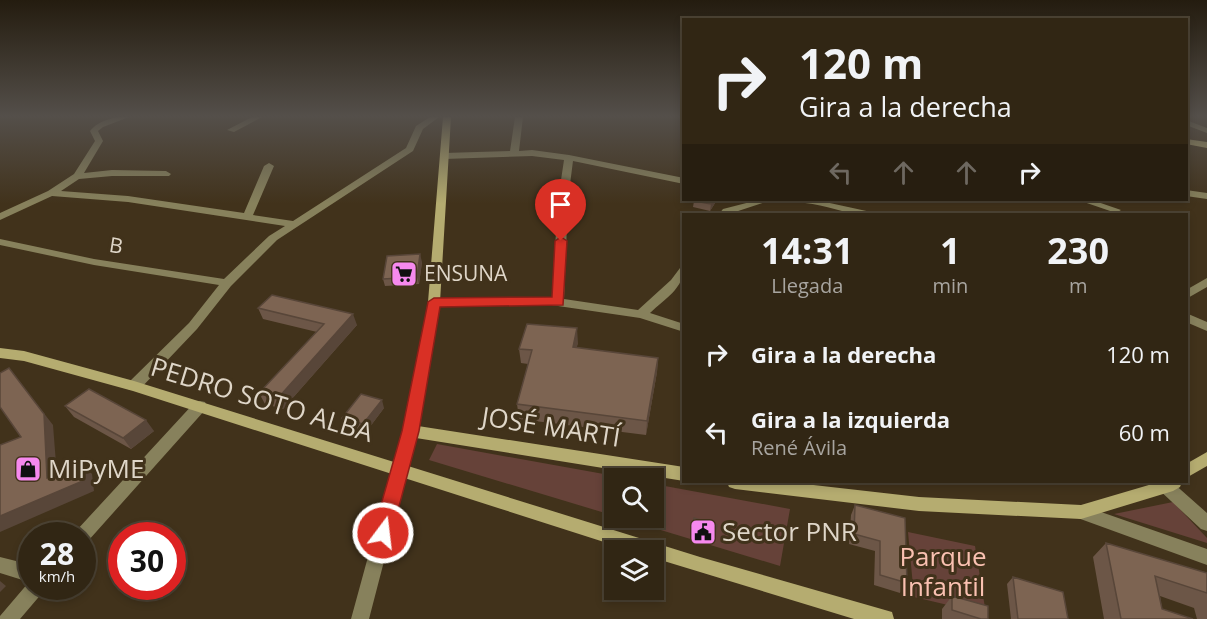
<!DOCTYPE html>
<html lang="es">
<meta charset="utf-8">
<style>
body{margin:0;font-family:"Open Sans",sans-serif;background:#392e1d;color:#f1f3f6;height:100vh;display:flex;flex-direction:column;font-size:22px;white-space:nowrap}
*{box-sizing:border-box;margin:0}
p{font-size:20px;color:#a8a5a0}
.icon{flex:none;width:33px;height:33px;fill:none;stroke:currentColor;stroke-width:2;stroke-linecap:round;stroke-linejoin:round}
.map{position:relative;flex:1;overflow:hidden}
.details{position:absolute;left:682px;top:213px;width:506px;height:270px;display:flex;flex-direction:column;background:#312614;border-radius:0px;box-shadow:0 3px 9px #0003,0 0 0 2px #4c4334}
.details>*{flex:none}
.top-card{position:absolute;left:682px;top:18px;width:506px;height:183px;border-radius:0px;box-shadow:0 3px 9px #0003,0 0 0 2px #4c4334;background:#312614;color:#f1f3f6;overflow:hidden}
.tools{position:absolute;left:604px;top:468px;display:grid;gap:12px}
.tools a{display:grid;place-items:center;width:60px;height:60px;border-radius:0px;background:#312614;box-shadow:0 3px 9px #0003,0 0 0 2px #4c4334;font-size:30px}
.speed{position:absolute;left:18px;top:522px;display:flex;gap:12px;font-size:30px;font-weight:700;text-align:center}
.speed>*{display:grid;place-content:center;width:78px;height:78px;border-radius:50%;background:#312614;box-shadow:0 3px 9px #0003,0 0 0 2px #4c4334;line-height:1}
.speed small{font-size:15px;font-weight:400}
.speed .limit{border:9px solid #d22;background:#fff;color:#111}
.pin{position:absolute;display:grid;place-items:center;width:51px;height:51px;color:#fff;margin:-62px -26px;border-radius:50% 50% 50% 0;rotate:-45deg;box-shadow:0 0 6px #0007}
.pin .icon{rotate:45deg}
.me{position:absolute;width:66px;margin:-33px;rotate:15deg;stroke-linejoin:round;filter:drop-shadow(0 0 4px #0008)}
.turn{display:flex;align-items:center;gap:21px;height:126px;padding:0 18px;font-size:27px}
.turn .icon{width:78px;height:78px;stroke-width:2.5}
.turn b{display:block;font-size:42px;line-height:51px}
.lanes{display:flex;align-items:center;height:57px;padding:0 18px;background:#0003;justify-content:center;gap:30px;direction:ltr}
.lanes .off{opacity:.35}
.eta{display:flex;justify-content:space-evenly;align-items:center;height:102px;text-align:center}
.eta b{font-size:36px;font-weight:700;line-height:42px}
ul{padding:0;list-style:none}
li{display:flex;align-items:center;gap:18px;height:78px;padding:0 18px}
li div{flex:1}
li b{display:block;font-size:22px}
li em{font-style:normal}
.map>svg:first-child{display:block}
</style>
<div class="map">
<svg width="1207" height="619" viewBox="0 0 1207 619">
<rect width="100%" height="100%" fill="#41321b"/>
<path fill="#664239" d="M437 444 626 478H615V516L429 460Z
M654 484 790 509 780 566 621 518H654Z
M1173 502 1207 538V543L1114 514Z
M908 532 975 546 986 614 914 597Z"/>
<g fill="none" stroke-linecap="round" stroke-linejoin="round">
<path fill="#87815c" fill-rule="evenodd" d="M117 117H129L103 127 98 131 103 141 84 173 112 170 166 171 171 174 169 176H112L79 179 61 191 128 196 244 213 264 166 269 163 274 166 253 215 293 221 406 148 416 126 430 117H439L423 129 413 151 277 240 231 286 197 329 139 390H129L127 386 129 382 189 323 219 285 94 265 0 245V239L94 259 224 279 269 236 285 226 128 202 52 196 0 220V213L48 191 74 174 95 141 90 131C97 122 106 120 117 117Z
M252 117H262L234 132 227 130Z
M515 117H523L519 151 532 150 569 155 684 178V184L573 161 568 200 564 299 638 310 671 280 680 268 684 267C684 288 665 299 650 313L684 324V332L640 318 558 306 430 305 428 302 430 299 434 298H552L558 200 564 160 532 156 444 159 440 156 444 153 510 151Z
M1186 120 1207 128V133L1186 125Z
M1186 190 1207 193V199L1186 196Z
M758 200H772L729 214H719L723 209Z
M786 200H816L871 212 872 214C849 216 827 205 805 203 797 202 792 204 786 200Z
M1078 200H1092L1121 210 1116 213Z
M1207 278V287L1186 299V290Z
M1186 313 1207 322V331L1186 322Z
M200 401 205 402 207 406 205 410 88 541 82 543V536H74L76 531 195 402Z
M400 463 405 464 408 469 369 619H351L392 469 395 464Z
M1154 482H1172L1207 513V531L1201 529 1156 487Z
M1081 505 1207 549V565L1075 517 1073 512 1075 507Z
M0 557 32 565V586H46L43 592 20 619H0V616L29 582 0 573Z"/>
<path fill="#b5ac70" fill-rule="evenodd" d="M443 117H451L440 302 418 426 684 467V481L416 438 408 466 700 557 885 610 892 612 894 619H854L654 558V550H629L133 391 24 361 0 358V348L24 351 134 381 394 462 403 431 428 302Z
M1186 139 1207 142V148L1186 144Z
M1207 452V466L1186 478V464Z
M727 482H787L919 497 1081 505 1159 482H1182L1180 487 1173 491 1081 519 919 511 735 489 729 487Z"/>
</g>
<path fill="#6c5647" d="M717 200 710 211 693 207 694 201Z
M422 262 419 284 385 286 383 279Z
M258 308 357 325 283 409 265 404 259 393 317 332 263 319Z
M578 343 576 348 658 358 657 372 646 435 519 419 517 404 528 364 521 363 519 349Z
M65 406 154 431 131 449 74 417Z
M384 408 366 432 345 426 342 418Z
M855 505 905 518 907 583 900 593 874 585 875 551 849 544 851 515Z
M616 518H644L641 527 616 519Z
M694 518 717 525 713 541 691 534Z
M1106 543 1207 573V619H1197L1194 608 1160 596 1162 609 1193 619H1104L1093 557Z
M1013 577 1068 619H1011L1007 584Z
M952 596 988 619H942V609Z"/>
<path fill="#584639" d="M714 200H717L710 211 711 204Z
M420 254 422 262 419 284 417 277Z
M353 314 357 325 283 409 278 398Z
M577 328 578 343 573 362V347Z
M658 358 657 372 646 435 647 421Z
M9 368 53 425 58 489 47 478Z
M382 400 384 408 366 432 363 424Z
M146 420 154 431 131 449 123 438Z
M82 463 92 474 94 491 0 532V516Z
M0 581 6 586 0 592Z"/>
<path fill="#7d6452" stroke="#584639" stroke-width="1.5" d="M695 200H714L711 204 694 201Z
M420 254 417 277 383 279 387 256Z
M272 295 353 314 278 398 259 393 324 324 258 308Z
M527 324 577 328 573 347 658 358 647 421 517 404 532 350 519 349Z
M9 368 44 414 47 478 82 463 85 480 0 516V445L21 437 0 407V373Z
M89 389 146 420 123 438 65 406Z
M361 394 382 400 363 424 342 418Z
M855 505 905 518 907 583 880 575V541L854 534Z
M622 518H643L642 523Z
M694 518 717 525 714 538 691 531Z
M1106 543 1207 573V593L1155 576 1162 609 1193 619H1121Z
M1013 577 1063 592 1068 619H1018Z
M952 596 988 606V619H981L952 610Z"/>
<linearGradient id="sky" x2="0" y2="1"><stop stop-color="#241c0f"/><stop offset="0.57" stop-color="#544f4a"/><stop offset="1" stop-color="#544f4a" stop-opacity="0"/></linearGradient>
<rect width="1207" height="204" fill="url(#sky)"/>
<path fill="#d93025" stroke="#8d1f18" stroke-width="1.5" d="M561 237 567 241 563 305 440 307 419 431 392 533 389 539 383 542 376 539 373 533 402 431 428 302 434 298 552 297 555 241Z"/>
<defs>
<symbol id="supermarket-square" viewBox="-11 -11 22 22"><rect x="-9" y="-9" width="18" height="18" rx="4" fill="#f689ee" stroke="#41321b"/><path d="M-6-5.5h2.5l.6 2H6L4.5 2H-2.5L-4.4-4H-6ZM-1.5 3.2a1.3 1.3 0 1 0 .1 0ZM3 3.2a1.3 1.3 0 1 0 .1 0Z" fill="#111"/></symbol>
<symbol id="shop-square" viewBox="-11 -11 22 22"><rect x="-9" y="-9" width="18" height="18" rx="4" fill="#f689ee" stroke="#41321b"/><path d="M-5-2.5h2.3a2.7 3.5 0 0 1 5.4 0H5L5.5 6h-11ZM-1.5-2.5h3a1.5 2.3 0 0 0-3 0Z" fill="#111"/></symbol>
<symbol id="civic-square" viewBox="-11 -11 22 22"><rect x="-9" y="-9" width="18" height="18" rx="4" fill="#f689ee" stroke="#41321b"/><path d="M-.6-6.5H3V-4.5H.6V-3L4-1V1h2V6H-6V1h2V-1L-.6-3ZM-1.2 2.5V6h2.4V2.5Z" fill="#111"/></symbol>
</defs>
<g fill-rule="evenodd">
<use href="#supermarket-square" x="389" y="259" width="30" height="30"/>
<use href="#shop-square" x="13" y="454" width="30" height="30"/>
<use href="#civic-square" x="688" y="517" width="30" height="30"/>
</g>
<g text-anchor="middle" stroke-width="6" stroke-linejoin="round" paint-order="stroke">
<g font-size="21" fill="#dfd6c8" stroke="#41321b">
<text transform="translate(116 246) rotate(9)" y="7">B</text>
</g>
<g font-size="21" fill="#dfd6c8" stroke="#41321b" text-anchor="start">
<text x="424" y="281">ENSUNA</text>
</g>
<g font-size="26" fill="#dfd6c8" stroke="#41321b">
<text transform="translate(262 400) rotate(17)" y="9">PEDRO SOTO ALBA</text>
<text transform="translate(551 427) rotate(9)" y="9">JOSÉ MARTÍ</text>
</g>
<g font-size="26" fill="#dfd6c8" stroke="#41321b" text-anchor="start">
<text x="48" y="478">MiPyME</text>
<text x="722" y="541">Sector PNR</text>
</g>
<g font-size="26" fill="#fac1b1" stroke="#41321b">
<text x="943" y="566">Parque<tspan x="943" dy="30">Infantil</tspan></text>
</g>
</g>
</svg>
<div class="tools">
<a><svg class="icon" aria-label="search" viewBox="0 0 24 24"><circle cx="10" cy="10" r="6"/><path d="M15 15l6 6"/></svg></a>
<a><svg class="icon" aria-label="layers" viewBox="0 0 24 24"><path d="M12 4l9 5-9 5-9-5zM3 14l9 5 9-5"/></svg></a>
</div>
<div class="speed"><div>28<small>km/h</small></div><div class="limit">30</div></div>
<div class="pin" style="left:561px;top:241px;background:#d93025"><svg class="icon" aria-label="arrive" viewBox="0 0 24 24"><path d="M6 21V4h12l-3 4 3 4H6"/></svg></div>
<svg class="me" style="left:383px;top:533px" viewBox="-20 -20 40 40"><circle r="17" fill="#d93025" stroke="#fff" stroke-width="3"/><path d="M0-11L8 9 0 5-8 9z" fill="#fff"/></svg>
<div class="top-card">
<div class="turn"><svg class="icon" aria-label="right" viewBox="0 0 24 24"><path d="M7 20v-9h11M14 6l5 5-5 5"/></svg><div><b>120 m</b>Gira a la derecha</div></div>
<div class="lanes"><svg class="icon off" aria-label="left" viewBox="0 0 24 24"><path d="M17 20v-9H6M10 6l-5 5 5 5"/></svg><svg class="icon off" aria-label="ahead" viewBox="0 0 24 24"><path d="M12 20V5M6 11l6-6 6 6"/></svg><svg class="icon off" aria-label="ahead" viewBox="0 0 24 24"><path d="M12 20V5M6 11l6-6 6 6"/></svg><svg class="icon" aria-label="right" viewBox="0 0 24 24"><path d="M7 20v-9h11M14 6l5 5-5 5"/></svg></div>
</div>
<section class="details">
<div class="eta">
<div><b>14:31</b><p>Llegada</p></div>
<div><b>1</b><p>min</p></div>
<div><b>230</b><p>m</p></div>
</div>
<ul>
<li><svg class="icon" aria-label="right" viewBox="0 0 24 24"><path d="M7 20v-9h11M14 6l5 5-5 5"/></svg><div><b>Gira a la derecha</b></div><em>120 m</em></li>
<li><svg class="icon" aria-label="left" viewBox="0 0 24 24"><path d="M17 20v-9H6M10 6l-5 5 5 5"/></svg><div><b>Gira a la izquierda</b><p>René Ávila</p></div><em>60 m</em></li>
</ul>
</section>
</div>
